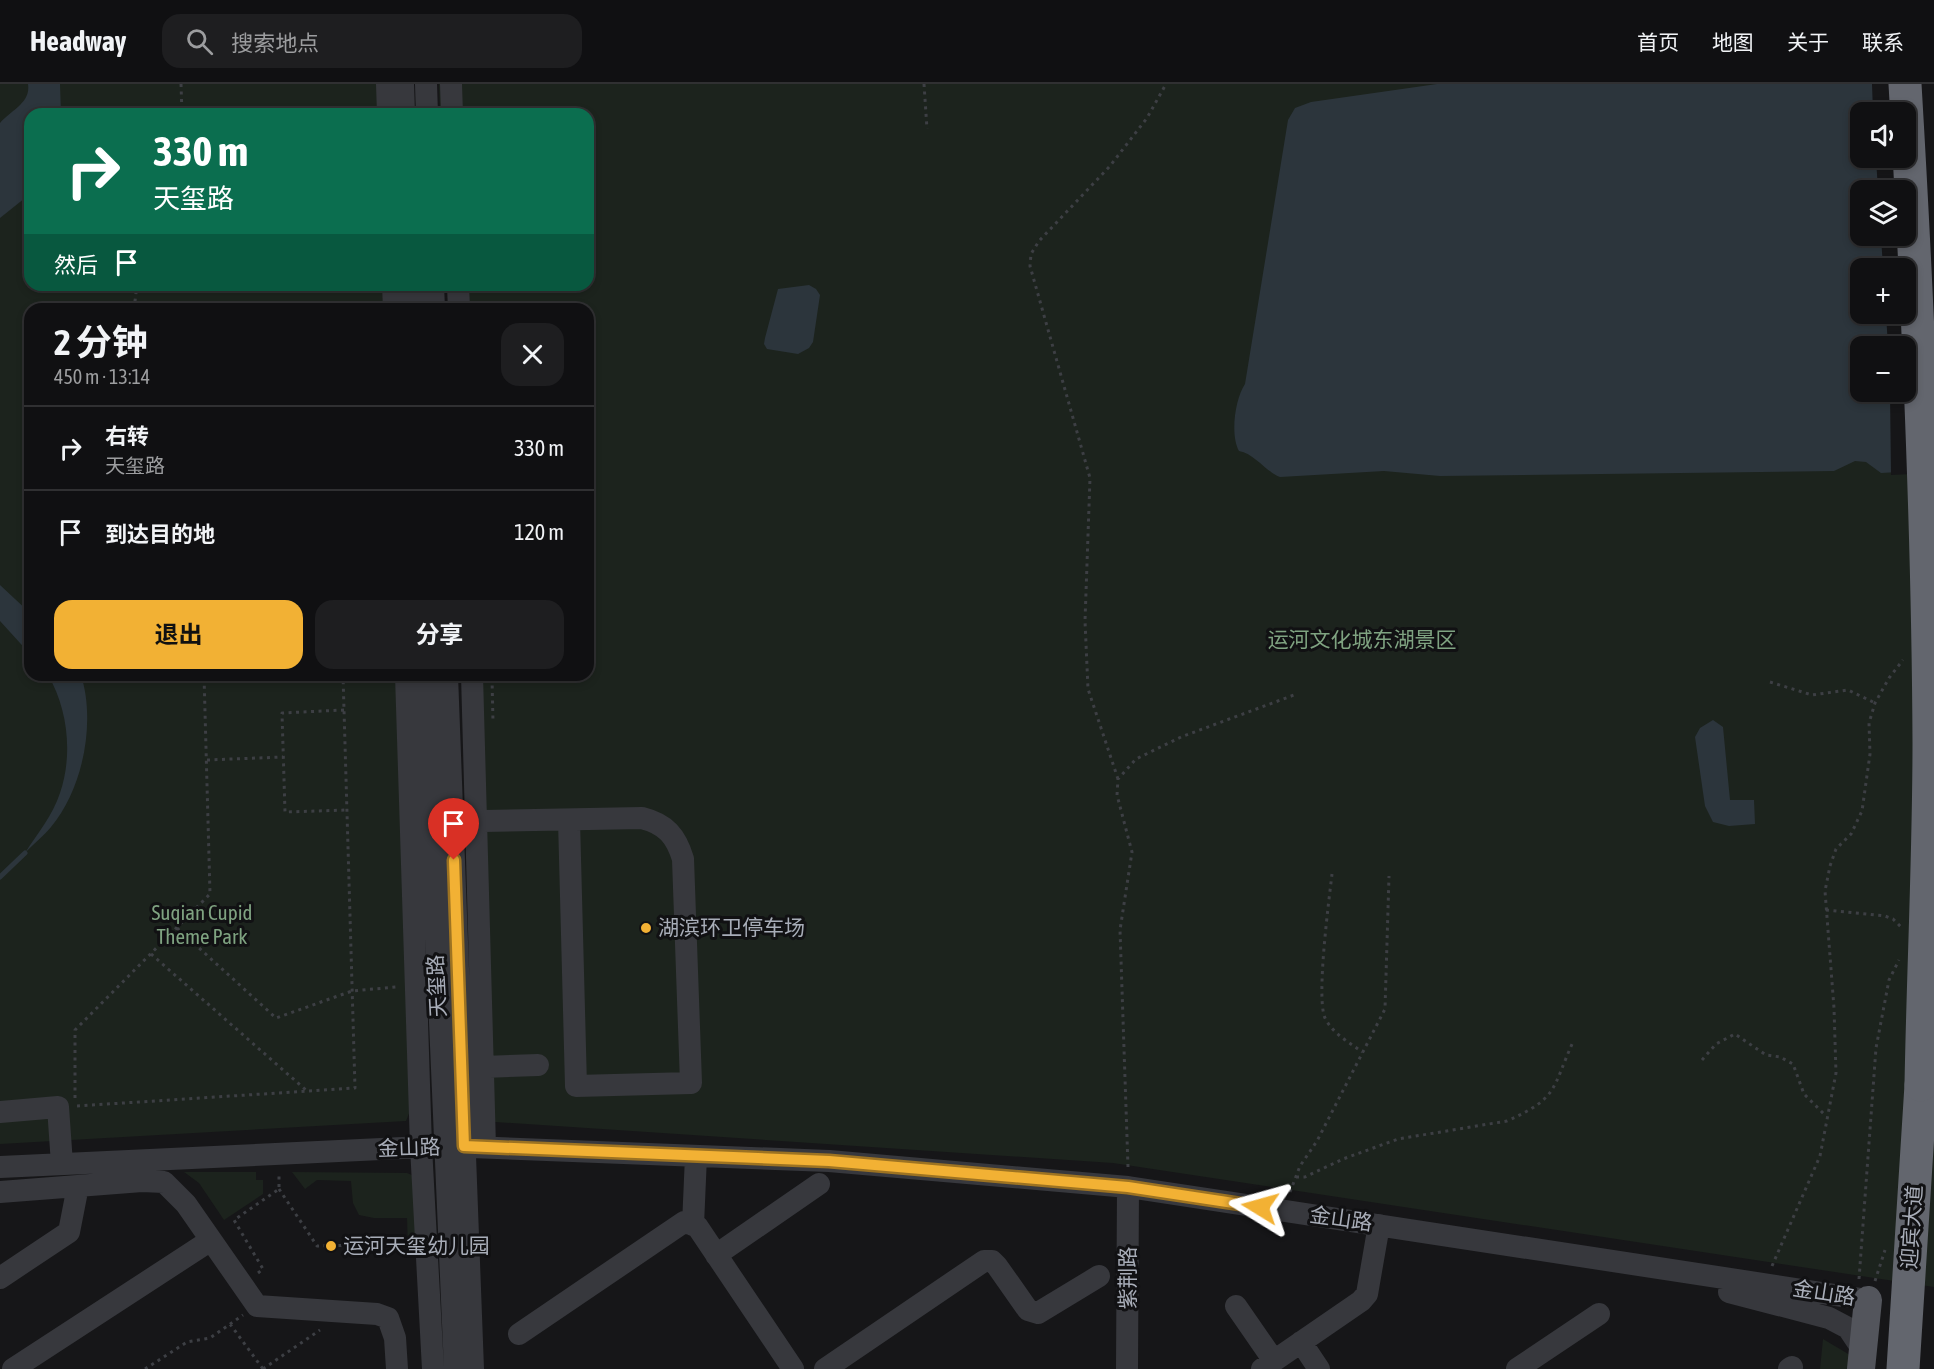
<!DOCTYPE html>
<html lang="zh">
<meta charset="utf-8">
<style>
body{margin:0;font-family:"Asap Condensed","Noto Sans SC",sans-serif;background:#1e1e20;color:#f1f3f6;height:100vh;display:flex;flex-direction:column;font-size:22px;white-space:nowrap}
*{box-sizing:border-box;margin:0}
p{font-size:20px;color:#9c9d9f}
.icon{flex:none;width:33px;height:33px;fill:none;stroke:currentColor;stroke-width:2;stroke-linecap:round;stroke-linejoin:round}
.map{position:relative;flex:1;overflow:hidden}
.panel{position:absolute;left:24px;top:219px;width:570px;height:378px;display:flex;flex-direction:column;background:#101012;border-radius:18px;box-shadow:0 3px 9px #0003,0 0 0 2px #303032}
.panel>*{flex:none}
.guide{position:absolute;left:24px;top:24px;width:570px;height:183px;border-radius:18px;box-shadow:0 3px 9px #0003,0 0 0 2px #303032;background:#0b6e4f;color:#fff;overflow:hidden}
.controls{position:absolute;left:1850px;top:18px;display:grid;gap:12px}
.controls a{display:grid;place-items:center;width:66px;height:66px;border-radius:12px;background:#101012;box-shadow:0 3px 9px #0003,0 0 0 2px #303032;font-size:30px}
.pin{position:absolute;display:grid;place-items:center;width:51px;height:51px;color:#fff;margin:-62px -26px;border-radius:50% 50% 50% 0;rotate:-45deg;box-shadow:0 0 6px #0007}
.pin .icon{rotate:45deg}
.me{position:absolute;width:66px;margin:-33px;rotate:278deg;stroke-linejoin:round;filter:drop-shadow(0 0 4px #0008)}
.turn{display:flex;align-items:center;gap:21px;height:126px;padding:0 30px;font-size:27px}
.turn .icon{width:78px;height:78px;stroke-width:2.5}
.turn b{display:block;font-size:42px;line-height:51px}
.then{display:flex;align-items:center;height:57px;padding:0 30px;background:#0003;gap:12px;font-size:22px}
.round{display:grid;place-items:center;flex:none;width:63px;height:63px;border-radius:18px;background:#1e1e20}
.head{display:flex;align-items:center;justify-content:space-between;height:102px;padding:0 30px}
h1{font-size:36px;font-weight:700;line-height:45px}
.cta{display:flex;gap:12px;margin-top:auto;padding:12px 30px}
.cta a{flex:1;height:69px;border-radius:18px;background:#f2b134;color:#111;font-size:24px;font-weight:700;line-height:69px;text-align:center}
.cta a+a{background:#1e1e20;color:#f1f3f6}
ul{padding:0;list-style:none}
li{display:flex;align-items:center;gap:18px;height:84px;padding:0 30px;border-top:2px solid #303032}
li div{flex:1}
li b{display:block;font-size:22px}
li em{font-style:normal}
header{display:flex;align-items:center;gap:36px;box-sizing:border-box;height:84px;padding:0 30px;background:#101012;border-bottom:2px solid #303032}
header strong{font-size:28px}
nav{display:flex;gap:33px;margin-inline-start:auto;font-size:21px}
.search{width:420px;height:54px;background:#1e1e20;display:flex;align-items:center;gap:15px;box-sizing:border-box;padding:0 21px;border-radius:18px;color:#9c9d9f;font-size:22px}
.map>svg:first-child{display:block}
</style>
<header>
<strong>Headway</strong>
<div class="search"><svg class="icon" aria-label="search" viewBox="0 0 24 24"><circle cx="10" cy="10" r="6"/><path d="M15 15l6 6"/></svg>搜索地点</div>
<nav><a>首页</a><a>地图</a><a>关于</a><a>联系</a></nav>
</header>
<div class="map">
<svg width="1934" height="1285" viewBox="0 0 1934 1285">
<rect width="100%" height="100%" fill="#161618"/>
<path fill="#1c231d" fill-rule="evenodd" d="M0 0H378L379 30H30V201H384L385 225H30V591H397L410 1027 406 1037 0 1060Z
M439 0H1934V1203L1113 1079 480 1037 462 591H588V225H448L447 201H588V30H440ZM1860 28H1905V74H1860ZM1860 106H1905V152H1860ZM1860 184H1905V230H1860ZM1860 262H1905V308H1860Z
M184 1088H256V1096H263V1110L224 1136 199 1099Z
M292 1088 407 1089 414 1092 418 1165H408L407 1134H374L359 1131 353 1119 351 1097 317 1096 305 1105Z
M1823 1255 1850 1271 1865 1285H1820Z"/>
<path fill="#2c353c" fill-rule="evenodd" d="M28 0H60L61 30H30V110L0 134V39C11 26 31 19 28 0Z
M1437 0H1934V386L1881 389 1866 378 1855 377 1834 387 1440 392 1384 387 1280 393C1265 387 1255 370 1239 367 1230 351 1235 315 1245 300L1288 36 1295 24 1311 18ZM1860 28H1905V74H1860ZM1860 106H1905V152H1860ZM1860 184H1905V230H1860ZM1860 262H1905V308H1860Z
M809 201 816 205 820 211 813 258 809 264 798 270 767 265 764 260 765 254 778 205Z
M0 501 30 529V570L0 537Z
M48 591H81C96 638 83 705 51 743 44 752 33 760 25 769 37 750 53 731 60 709 73 671 68 625 48 591Z
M1713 636 1723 643 1730 716H1754L1755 740 1729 742 1713 738 1705 722 1695 653 1700 644Z"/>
<path fill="#161618" d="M1872 0H1934V389L1891 391 1890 308H1905V262H1888L1886 230H1905V184H1883L1881 152H1905V106H1878L1876 74H1905V28H1873Z"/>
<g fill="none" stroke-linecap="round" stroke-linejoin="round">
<path stroke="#2c353c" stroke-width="5" d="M0 793 25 769"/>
<path stroke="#3d3f44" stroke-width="3" stroke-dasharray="3 4.5" stroke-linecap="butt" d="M181 0 182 30
M924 0 927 45
M134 225 137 201
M492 594 493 638
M1770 598 1812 611 1848 606 1875 619
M344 626 282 629 285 728 347 726
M207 676 283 673
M1118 695 1088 605 1085 537 1090 394 1030 182 1031 170 1039 157 1110 82 1147 34 1166 0
M1332 790C1329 816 1316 914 1325 934 1333 950 1349 958 1362 968
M1826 826 1885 832 1893 835 1901 843
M177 844 276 934 352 907 396 903
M151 870 307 1007
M1702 976 1716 960 1735 950 1766 971 1780 973 1793 980 1804 1010 1826 1032
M75 1014V946L210 810 204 591
M77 1022 355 1004 343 591
M1128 1083 1120 846 1132 768 1117 711 1118 695 1136 675 1181 653 1294 611
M1296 1093H1305L1343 1075 1398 1055 1507 1037C1559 1014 1552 1004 1573 958
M279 1105 317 1162 406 1160
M1290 1108 1300 1082 1317 1057 1385 925 1389 792
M1772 1182 1820 1072 1836 989 1834 924 1825 807 1830 782 1836 765 1851 750 1862 727 1870 670 1869 639 1875 619 1889 594 1903 576
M258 1189 263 1185 234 1136 279 1105V1090
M1859 1195 1876 964 1889 896 1899 876
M1875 1197 1885 1166
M230 1240 263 1285
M145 1285 187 1258 210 1254 243 1231
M263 1285 320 1246"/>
<path stroke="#37383d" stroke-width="22" d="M387 0 388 30
M403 0 404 30
M426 0 427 30
M451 0 452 30
M393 201 394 225
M411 201 412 225
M433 201 434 225
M458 201 459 225
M406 591 421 1063 433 1285
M425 591 455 1285
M447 591 473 1285
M472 591 485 1063
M430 738 642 734C666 740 676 752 683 775L691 999 576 1002 569 736
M483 983 538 981
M0 1028 58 1023 62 1080
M0 1083 445 1062 829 1077 1128 1103 1868 1216
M0 1108 142 1097 164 1098 186 1120 257 1222 377 1230 388 1234 395 1254 397 1285
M693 1141 696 1072
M716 1171 819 1100
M0 1194 69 1148 78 1102
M1729 1208 1829 1234 1848 1244 1862 1265
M1236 1222 1274 1277
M519 1250 684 1138 697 1142 793 1285
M1301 1258 1319 1285
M13 1285 211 1156
M825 1285 984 1177H992L997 1182 1028 1226 1038 1229 1099 1192
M1127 1285 1128 1103
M1262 1285 1361 1217 1367 1210 1379 1141
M1517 1285 1599 1230
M1789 1285 1792 1283"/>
<path stroke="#53555c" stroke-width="28" d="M1861 1285 1868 1216"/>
<path stroke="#63666e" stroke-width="33" d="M1903 1285 1921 1001"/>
<path stroke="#63666e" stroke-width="33" d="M1905 0C1918 220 1928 439 1929 659 1929 773 1923 887 1921 1001"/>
</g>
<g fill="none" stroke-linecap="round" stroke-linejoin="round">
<defs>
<path id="route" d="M454 776 464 1062 829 1077 1128 1103 1260 1123"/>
</defs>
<use href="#route" stroke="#9d7322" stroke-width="15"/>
<use href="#route" stroke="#f2b134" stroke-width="10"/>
</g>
<g fill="#f2b134" stroke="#111113" stroke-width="2">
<circle cx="646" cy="844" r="6"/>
<circle cx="331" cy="1162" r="6"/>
</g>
<g text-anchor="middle" stroke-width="6" stroke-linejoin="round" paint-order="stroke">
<g font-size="21" fill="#7fa381" stroke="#111113">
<text x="1362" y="563">运河文化城东湖景区</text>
<text x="202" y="836">Suqian Cupid<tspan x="202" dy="24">Theme Park</tspan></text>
</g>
<g font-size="21" fill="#a8adb8" stroke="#111113" text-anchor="start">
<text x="658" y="851">湖滨环卫停车场</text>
<text x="343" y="1169">运河天玺幼儿园</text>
</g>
<g font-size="21" fill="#a8adb8" stroke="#111113">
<text transform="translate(437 902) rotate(-93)" y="7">天玺路</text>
<text transform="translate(409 1064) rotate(-2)" y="7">金山路</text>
<text transform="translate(1341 1135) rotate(8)" y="7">金山路</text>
<text transform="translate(1912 1143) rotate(-86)" y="7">迎宾大道</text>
<text transform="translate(1128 1194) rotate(-90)" y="7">紫荆路</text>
<text transform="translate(1824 1209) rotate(9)" y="7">金山路</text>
</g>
</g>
</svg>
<div class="controls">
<a><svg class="icon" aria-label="sound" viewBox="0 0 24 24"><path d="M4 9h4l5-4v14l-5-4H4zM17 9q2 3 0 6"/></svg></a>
<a><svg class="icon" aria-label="layers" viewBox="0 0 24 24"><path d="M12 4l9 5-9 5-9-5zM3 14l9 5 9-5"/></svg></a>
<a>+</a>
<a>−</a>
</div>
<div class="pin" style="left:454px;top:776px;background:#d93025"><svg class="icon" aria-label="arrive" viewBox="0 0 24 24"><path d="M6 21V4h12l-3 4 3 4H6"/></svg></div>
<svg class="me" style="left:1260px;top:1123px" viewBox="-20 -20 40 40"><path d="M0-17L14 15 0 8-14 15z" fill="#f2b134" stroke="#fff" stroke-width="4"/></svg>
<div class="guide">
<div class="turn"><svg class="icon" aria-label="right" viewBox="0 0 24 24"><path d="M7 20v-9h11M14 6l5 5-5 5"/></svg><div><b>330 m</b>天玺路</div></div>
<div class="then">然后<svg class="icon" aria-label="arrive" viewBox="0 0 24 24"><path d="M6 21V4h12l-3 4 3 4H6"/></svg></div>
</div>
<section class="panel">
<div class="head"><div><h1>2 分钟</h1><p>450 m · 13:14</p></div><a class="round"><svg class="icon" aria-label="close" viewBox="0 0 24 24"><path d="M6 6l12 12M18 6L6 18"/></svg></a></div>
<ul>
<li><svg class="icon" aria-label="right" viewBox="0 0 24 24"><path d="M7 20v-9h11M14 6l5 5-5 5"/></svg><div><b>右转</b><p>天玺路</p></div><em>330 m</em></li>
<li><svg class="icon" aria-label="arrive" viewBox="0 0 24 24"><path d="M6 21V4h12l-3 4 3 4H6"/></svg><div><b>到达目的地</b></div><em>120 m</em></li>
</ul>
<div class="cta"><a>退出</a><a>分享</a></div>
</section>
</div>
